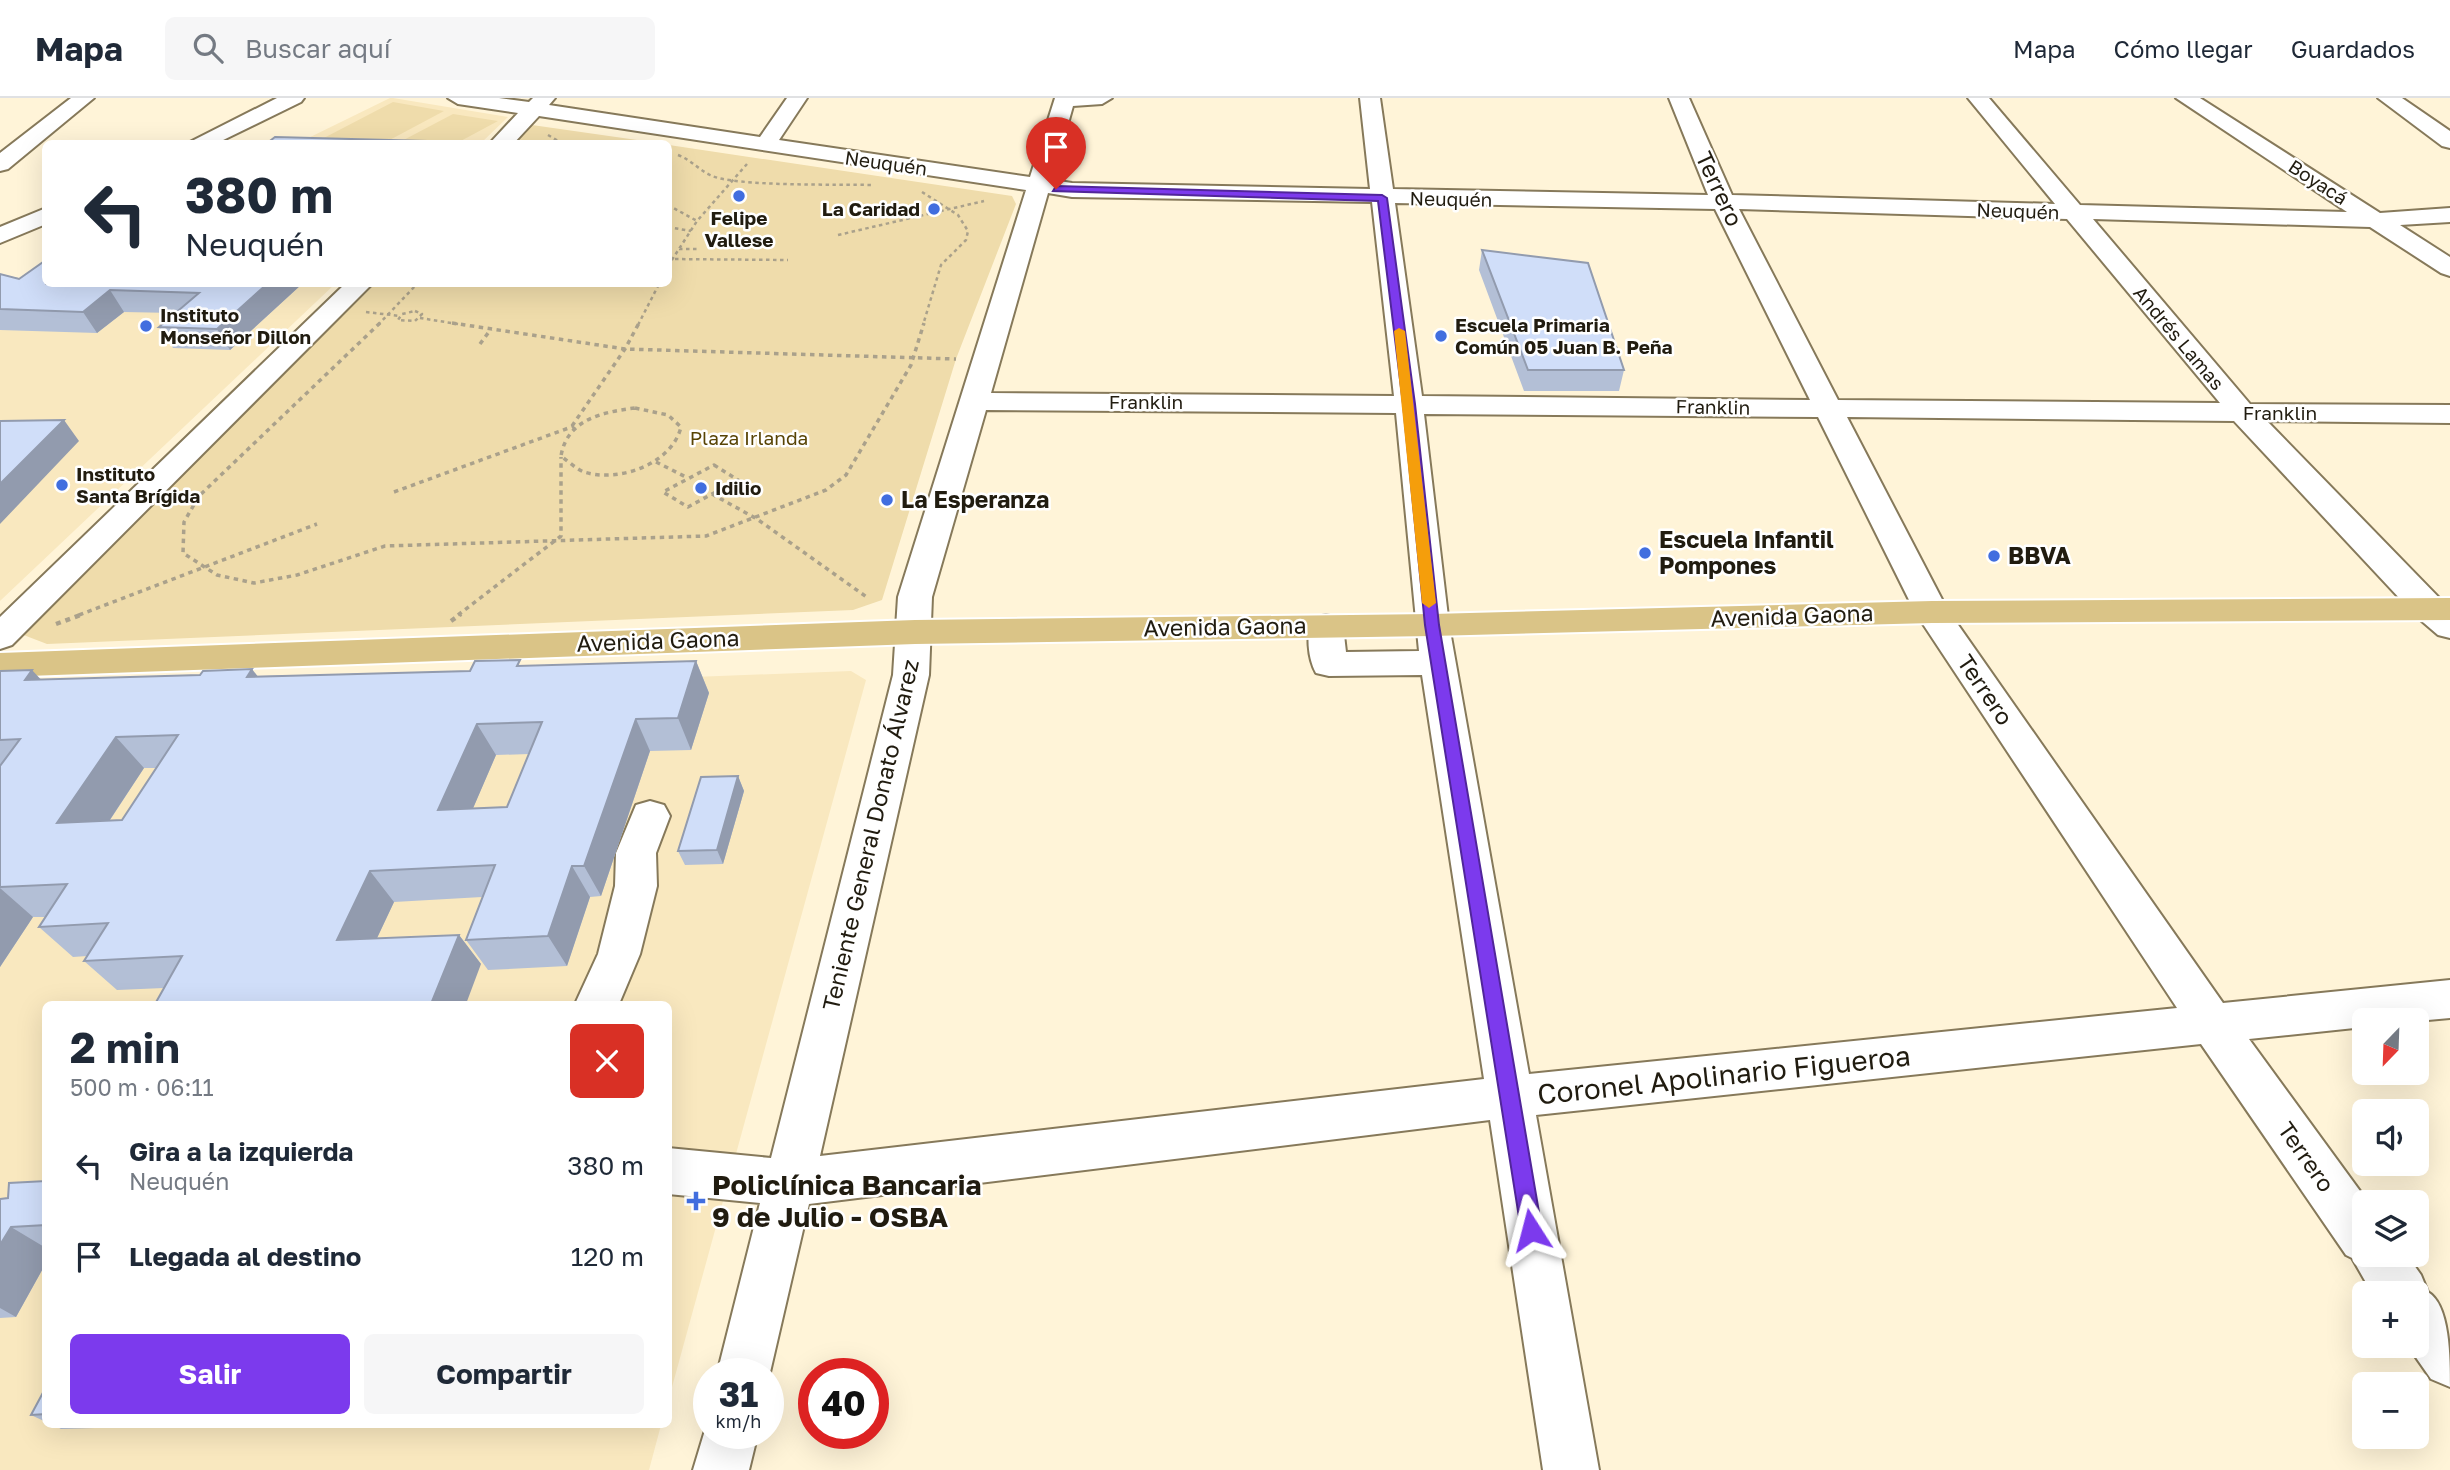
<!DOCTYPE html>
<html lang="es">
<meta charset="utf-8">
<style>
body{margin:0;font-family:"Golos Text",sans-serif;background:#f6f6f7;color:#1f2937;height:100vh;display:flex;flex-direction:column;font-size:26px;white-space:nowrap}
*{box-sizing:border-box;margin:0}
p{font-size:23px;color:#747a83}
.icon{flex:none;width:38px;height:38px;fill:none;stroke:currentColor;stroke-width:2;stroke-linecap:round;stroke-linejoin:round}
.map{position:relative;flex:1;overflow:hidden}
.side{position:absolute;left:42px;top:903px;width:630px;height:427px;display:flex;flex-direction:column;background:#fff;border-radius:10px;box-shadow:0 7px 28px #0002}
.side>*{flex:none}
.hud{position:absolute;left:42px;top:42px;width:630px;height:147px;border-radius:10px;box-shadow:0 7px 28px #0002;background:#fff;color:#1f2937;overflow:hidden}
.needle{width:46px;rotate:203deg}
.controls{position:absolute;left:2352px;top:910px;display:grid;gap:14px}
.controls a{display:grid;place-items:center;width:77px;height:77px;border-radius:10px;background:#fff;box-shadow:0 7px 28px #0002;font-size:35px}
.speed{position:absolute;left:693px;top:1260px;display:flex;gap:14px;font-size:35px;font-weight:700;text-align:center}
.speed>*{display:grid;place-content:center;width:91px;height:91px;border-radius:50%;background:#fff;box-shadow:0 7px 28px #0002;line-height:1}
.speed small{font-size:18px;font-weight:400}
.speed .limit{border:10px solid #d22;background:#fff;color:#111}
.pin{position:absolute;display:grid;place-items:center;width:60px;height:60px;color:#fff;margin:-72px -30px;border-radius:50% 50% 50% 0;rotate:-45deg;box-shadow:0 0 7px #0007}
.pin .icon{rotate:45deg}
.me{position:absolute;width:77px;margin:-38px;rotate:351deg;stroke-linejoin:round;filter:drop-shadow(0 0 5px #0008)}
.turn{display:flex;align-items:center;gap:24px;height:147px;padding:0 28px;font-size:32px}
.turn .icon{width:91px;height:91px;stroke-width:2.5}
.turn b{display:block;font-size:49px;line-height:60px}
.round{display:grid;place-items:center;flex:none;width:74px;height:74px;border-radius:10px;background:#f6f6f7}
.overview{display:flex;align-items:center;justify-content:space-between;height:119px;padding:0 28px}
h1{font-size:42px;font-weight:700;line-height:52px}
.cta{display:flex;gap:14px;margin-top:auto;padding:14px 28px}
.cta a{flex:1;height:80px;border-radius:10px;background:#7c3aed;color:#fff;font-size:28px;font-weight:700;line-height:80px;text-align:center}
.cta a+a{background:#f6f6f7;color:#1f2937}
ul{padding:0;list-style:none}
li{display:flex;align-items:center;gap:21px;height:91px;padding:0 28px}
li div{flex:1}
li b{display:block;font-size:26px}
li em{font-style:normal}
header{display:flex;align-items:center;gap:42px;box-sizing:border-box;height:98px;padding:0 35px;background:#fff;border-bottom:2px solid #e0e1e3}
header strong{font-size:33px}
nav{display:flex;gap:38px;margin-inline-start:auto;font-size:24px}
.search{width:490px;height:63px;background:#f6f6f7;display:flex;align-items:center;gap:18px;box-sizing:border-box;padding:0 24px;border-radius:10px;color:#747a83;font-size:26px}
.map>svg:first-child{display:block}
</style>
<header>
<strong>Mapa</strong>
<div class="search"><svg class="icon" aria-label="search" viewBox="0 0 24 24"><circle cx="10" cy="10" r="6"/><path d="M15 15l6 6"/></svg>Buscar aquí</div>
<nav><a>Mapa</a><a>Cómo llegar</a><a>Guardados</a></nav>
</header>
<div class="map">
<svg width="2450" height="1372" viewBox="0 0 2450 1372">
<rect width="100%" height="100%" fill="#fff4d8"/>
<path fill="#f9e8bf" d="M390 0H393L508 19 481 45 296 46Z
M0 186H335L0 503Z
M851 573 866 582 669 1300 668 906H46V1326L661 1327 649 1372H0V606Z"/>
<path fill="#efdcab" d="M393 4 444 13 384 45 320 42Z
M453 16 498 23 457 45 396 46Z
M532 27 658 45H514Z
M669 47 1012 98 1016 106 956 261 882 502 853 512 47 546 21 536 375 186H668Z"/>
<g fill="none" stroke-linecap="round" stroke-linejoin="round">
<defs>
<path id="minor" d="M71 0H94L8 71 0 73V55Z
M277 0H304L301 4 215 46H186Z
M448 0H499L529 4 533 0H555L549 7 760 39 787 0H807L779 42 1030 79 1055 0H1112L1102 6 1073 8 1052 82 1072 85 1370 91 1360 0H1380L1393 91 1708 97 1669 0H1689L1732 97 2055 106 1968 0H1989L2080 107 2347 114 2176 0H2200L2380 115 2450 110V124L2400 127 2450 159V178L2441 175 2370 129 2093 121 2250 306 2450 307V325L2267 323 2450 511V540L2438 537 2417 519 2234 323 1847 319 1947 511 2223 905 2450 882V920L2417 923 2364 922V929L2249 941 2368 1104H2364V1157H2407L2421 1177 2428 1194C2450 1207 2450 1260 2450 1289L2431 1281 2408 1248H2417V1195H2372L2352 1160 2346 1157 2201 946 1536 1017 1599 1372H1543L1490 1022 809 1106 768 1283V1276H717L760 1105 668 1096V1050L771 1060 893 577 898 499 1026 92 539 18 513 46H489L518 15 458 6ZM1048 95 1072 99 1372 104 1394 298 991 295ZM1395 105 1715 111 1810 302 1422 298ZM1739 111 2067 121 2220 305 1838 302ZM986 312 1396 315 1419 553 1346 554 1343 528 1338 520 1326 517 1314 520C1305 534 1308 561 1316 575L1329 578 1422 577 1484 981 820 1058 929 577 932 499ZM1424 316 1818 319 1915 514 2177 910 1529 976 1449 527Z
M2378 0H2402L2450 33V50L2442 48Z
M46 110V126L0 145V129Z
M345 186H372L12 547 0 551V519Z
M650 703 664 707 670 718 656 755 657 788 640 856 619 906H575L598 856 615 788 616 755 636 707Z
M709 1319V1335H758L749 1372H693Z"/>
<path id="major" d="M2450 500V522L1932 525 1432 538 915 546 0 579V555L915 522 1432 516 1932 503Z"/>
</defs>
<use href="#minor" stroke="#86795a" stroke-width="4"/>
<use href="#major" stroke="#fff" stroke-width="4"/>
<path stroke="#aaa18b" stroke-width="2.5" stroke-dasharray="3.5 3.5" stroke-linecap="butt" d="M548 37 563 46
M678 57C691 62 698 71 710 77 733 89 841 86 872 87
M922 94 958 117 968 133 966 142 941 167 923 227
M668 107 697 123
M668 129 691 133
M838 137 984 103
M679 151H700
M668 161 788 162
M668 168 697 123 747 66
M415 213 422 216 415 223 398 222 402 216Z
M366 214 400 218
M420 220 464 227
M378 227 417 186
M638 227 659 186"/>
<path stroke="#aaa18b" stroke-width="3.5" stroke-dasharray="4.5 4.5" stroke-linecap="butt" d="M380 225 199 398 184 424 183 455 217 477 254 485 297 477 385 448 706 438 826 392 846 377 911 267 924 225
M452 225 625 251 956 261
M480 246 491 231
M635 310 668 317 681 329C672 366 619 385 584 374 576 371 568 363 561 358 567 321 603 314 635 310Z
M572 328 625 251 639 225
M656 364 688 380
M714 367 738 382 688 409 663 394Z
M394 394 574 328
M712 396 757 421 868 500
M79 517 317 426
M458 517 561 438V359"/>
<path stroke="#aaa18b" stroke-width="4.5" stroke-dasharray="5 5" stroke-linecap="butt" d="M451 523 461 516
M56 526 83 516"/>
<use href="#minor" fill="#fff" fill-rule="evenodd"/>
<use href="#major" fill="#dac487" fill-rule="evenodd"/>
</g>
<path fill="#b3bfd6" fill-rule="evenodd" d="M1482 152 1624 272 1619 293H1524L1479 172Z
M0 176 46 186H302L230 252 173 250 159 229 175 215 124 214 97 235 0 232Z
M696 563 709 595 691 652 650 653 601 798 590 799 567 868 488 872 466 842 482 799 394 804 377 840 459 837 481 866 164 890 117 892 84 863 87 858 73 859 39 829 46 819H33L0 869V573L41 581 258 578 470 573 523 568ZM529 656 507 709 473 710 496 657ZM144 670H156L122 722H110Z
M738 678 744 693 723 766 685 767 678 753Z
M46 1083V1165L16 1219 0 1220V1101L8 1100Z
M46 1289V1324L31 1317Z
M52 1326H130L129 1329 61 1331Z"/>
<path fill="#929bae" d="M267 186H302L230 252 217 231Z
M110 192 124 214 97 235 83 214Z
M64 322 79 343 0 426V386Z
M696 563 709 595 691 652 678 620Z
M252 571 276 602 247 579Z
M32 572 61 603 25 582Z
M636 621 650 653 601 798 584 768Z
M477 626 496 657 459 743 438 712Z
M116 639 144 670 88 755 57 725Z
M738 678 744 693 723 766 717 752Z
M572 768 590 799 567 868 548 838Z
M370 773 394 804 362 872 337 842Z
M0 790 33 819 0 869Z
M459 837 481 866 466 906H431Z
M11 1129 46 1150V1165L16 1219 0 1210V1147Z"/>
<path fill="#d0def9" stroke="#929bae" stroke-width="2" fill-rule="evenodd" d="M275 39 425 43 422 46H266Z
M1482 152 1588 165 1624 272H1528Z
M46 162V186H267L217 231 159 229 199 195 110 192 83 214 0 211V176L19 181Z
M64 322 0 386V323Z
M520 562 517 568 696 563 678 620 636 621 584 768H572L548 838 466 842 495 767 370 773 337 842 459 837 431 906H155L182 858 84 863 108 825 39 829 67 786 0 789V668L20 641 0 642V573L32 572 25 582 200 577 203 573 252 571 247 579 470 573 475 563ZM542 624 507 709 438 712 477 626ZM178 637 122 722 57 725 116 639Z
M738 678 717 752 678 753 701 679Z
M46 1083V1127L11 1129 0 1147V1101L8 1100 9 1085Z
M46 1289V1316L31 1317Z"/>
<path fill="#7c3aed" stroke="#51269a" stroke-width="2" d="M1056 88 1382 97 1387 100 1415 306 1439 527 1542 1132 1539 1139 1531 1142 1524 1139 1521 1132 1425 527 1403 306 1378 103 1053 93Z"/>
<path fill="#f59e0b" d="M1399 230 1405 233 1436 505 1429 510 1422 505 1394 233Z"/>
<g fill="#416edf" stroke="#fff" stroke-width="2.5">
<circle cx="739" cy="98" r="7"/>
<circle cx="934" cy="111" r="7"/>
<circle cx="146" cy="228" r="7"/>
<circle cx="1441" cy="238" r="7"/>
<circle cx="62" cy="387" r="7"/>
<circle cx="701" cy="390" r="7"/>
<circle cx="887" cy="402" r="7"/>
<circle cx="1645" cy="455" r="7"/>
<circle cx="1994" cy="458" r="7"/>
<path d="M692.5 1092.5h7v7h7v7h-7v7h-7v-7h-7v-7h7z"/>
</g>
<g text-anchor="middle" stroke-width="5" stroke-linejoin="round" paint-order="stroke">
<g font-size="19" fill="#211c10" stroke="#fff">
<text transform="translate(886 65) rotate(8)" y="7">Neuquén</text>
<text transform="translate(2318 84) rotate(33)" y="7">Boyacá</text>
<text transform="translate(1451 101) rotate(1)" y="7">Neuquén</text>
<text transform="translate(2018 113) rotate(2)" y="7">Neuquén</text>
<text transform="translate(2179 240) rotate(50)" y="7">Andrés Lamas</text>
<text x="1146" y="311">Franklin</text>
<text transform="translate(1713 309) rotate(1)" y="7">Franklin</text>
<text x="2280" y="322">Franklin</text>
</g>
<g font-size="19" font-weight="bold" fill="#211c10" stroke="#fff" text-anchor="start">
<text x="920" y="118" text-anchor="end">La Caridad</text>
<text x="739" y="127" text-anchor="middle">Felipe<tspan x="739" dy="22">Vallese</tspan></text>
<text x="160" y="224">Instituto<tspan x="160" dy="22">Monseñor Dillon</tspan></text>
<text x="1455" y="234">Escuela Primaria<tspan x="1455" dy="22">Común 05 Juan B. Peña</tspan></text>
<text x="76" y="383">Instituto<tspan x="76" dy="22">Santa Brígida</tspan></text>
<text x="715" y="397">Idilio</text>
</g>
<g font-size="19" fill="#584405" stroke="#fff">
<text x="749" y="347">Plaza Irlanda</text>
</g>
<g font-size="23" fill="#211c10" stroke="#fff">
<text transform="translate(1719 91) rotate(65)" y="8">Terrero</text>
<text transform="translate(1792 518) rotate(-2)" y="8">Avenida Gaona</text>
<text transform="translate(1225 529) rotate(-1)" y="8">Avenida Gaona</text>
<text transform="translate(658 543) rotate(-2)" y="8">Avenida Gaona</text>
<text transform="translate(1985 592) rotate(56)" y="8">Terrero</text>
<text transform="translate(871 737) rotate(-77)" y="8">Teniente General Donato Álvarez</text>
<text transform="translate(2306 1059) rotate(55)" y="8">Terrero</text>
</g>
<g font-size="23" font-weight="bold" fill="#211c10" stroke="#fff" text-anchor="start">
<text x="901" y="410">La Esperanza</text>
<text x="1659" y="450">Escuela Infantil<tspan x="1659" dy="26">Pompones</tspan></text>
<text x="2008" y="466">BBVA</text>
</g>
<g font-size="28" fill="#211c10" stroke="#fff">
<text transform="translate(1724 977) rotate(-6)" y="10">Coronel Apolinario Figueroa</text>
</g>
<g font-size="28" font-weight="bold" fill="#211c10" stroke="#fff" text-anchor="start">
<text x="712" y="1097">Policlínica Bancaria<tspan x="712" dy="32">9 de Julio - OSBA</tspan></text>
</g>
</g>
</svg>
<div class="controls">
<a><svg class="needle" viewBox="-14 -14 28 28"><path d="M0-13l5 13h-10z" fill="#e53935"/><path d="M0 13l5-13h-10z" fill="#747a83"/></svg></a>
<a><svg class="icon" aria-label="sound" viewBox="0 0 24 24"><path d="M4 9h4l5-4v14l-5-4H4zM17 9q2 3 0 6"/></svg></a>
<a><svg class="icon" aria-label="layers" viewBox="0 0 24 24"><path d="M12 4l9 5-9 5-9-5zM3 14l9 5 9-5"/></svg></a>
<a>+</a>
<a>−</a>
</div>
<div class="speed"><div>31<small>km/h</small></div><div class="limit">40</div></div>
<div class="pin" style="left:1056px;top:91px;background:#d93025"><svg class="icon" aria-label="arrive" viewBox="0 0 24 24"><path d="M6 21V4h12l-3 4 3 4H6"/></svg></div>
<svg class="me" style="left:1531px;top:1132px" viewBox="-20 -20 40 40"><path d="M0-17L14 15 0 8-14 15z" fill="#7c3aed" stroke="#fff" stroke-width="4"/></svg>
<div class="hud">
<div class="turn"><svg class="icon" aria-label="left" viewBox="0 0 24 24"><path d="M17 20v-9H6M10 6l-5 5 5 5"/></svg><div><b>380 m</b>Neuquén</div></div>
</div>
<section class="side">
<div class="overview"><div><h1>2 min</h1><p>500 m · 06:11</p></div><a class="round" style="background:#d93025;color:#fff"><svg class="icon" aria-label="close" viewBox="0 0 24 24"><path d="M6 6l12 12M18 6L6 18"/></svg></a></div>
<ul>
<li><svg class="icon" aria-label="left" viewBox="0 0 24 24"><path d="M17 20v-9H6M10 6l-5 5 5 5"/></svg><div><b>Gira a la izquierda</b><p>Neuquén</p></div><em>380 m</em></li>
<li><svg class="icon" aria-label="arrive" viewBox="0 0 24 24"><path d="M6 21V4h12l-3 4 3 4H6"/></svg><div><b>Llegada al destino</b></div><em>120 m</em></li>
</ul>
<div class="cta"><a>Salir</a><a>Compartir</a></div>
</section>
</div>
